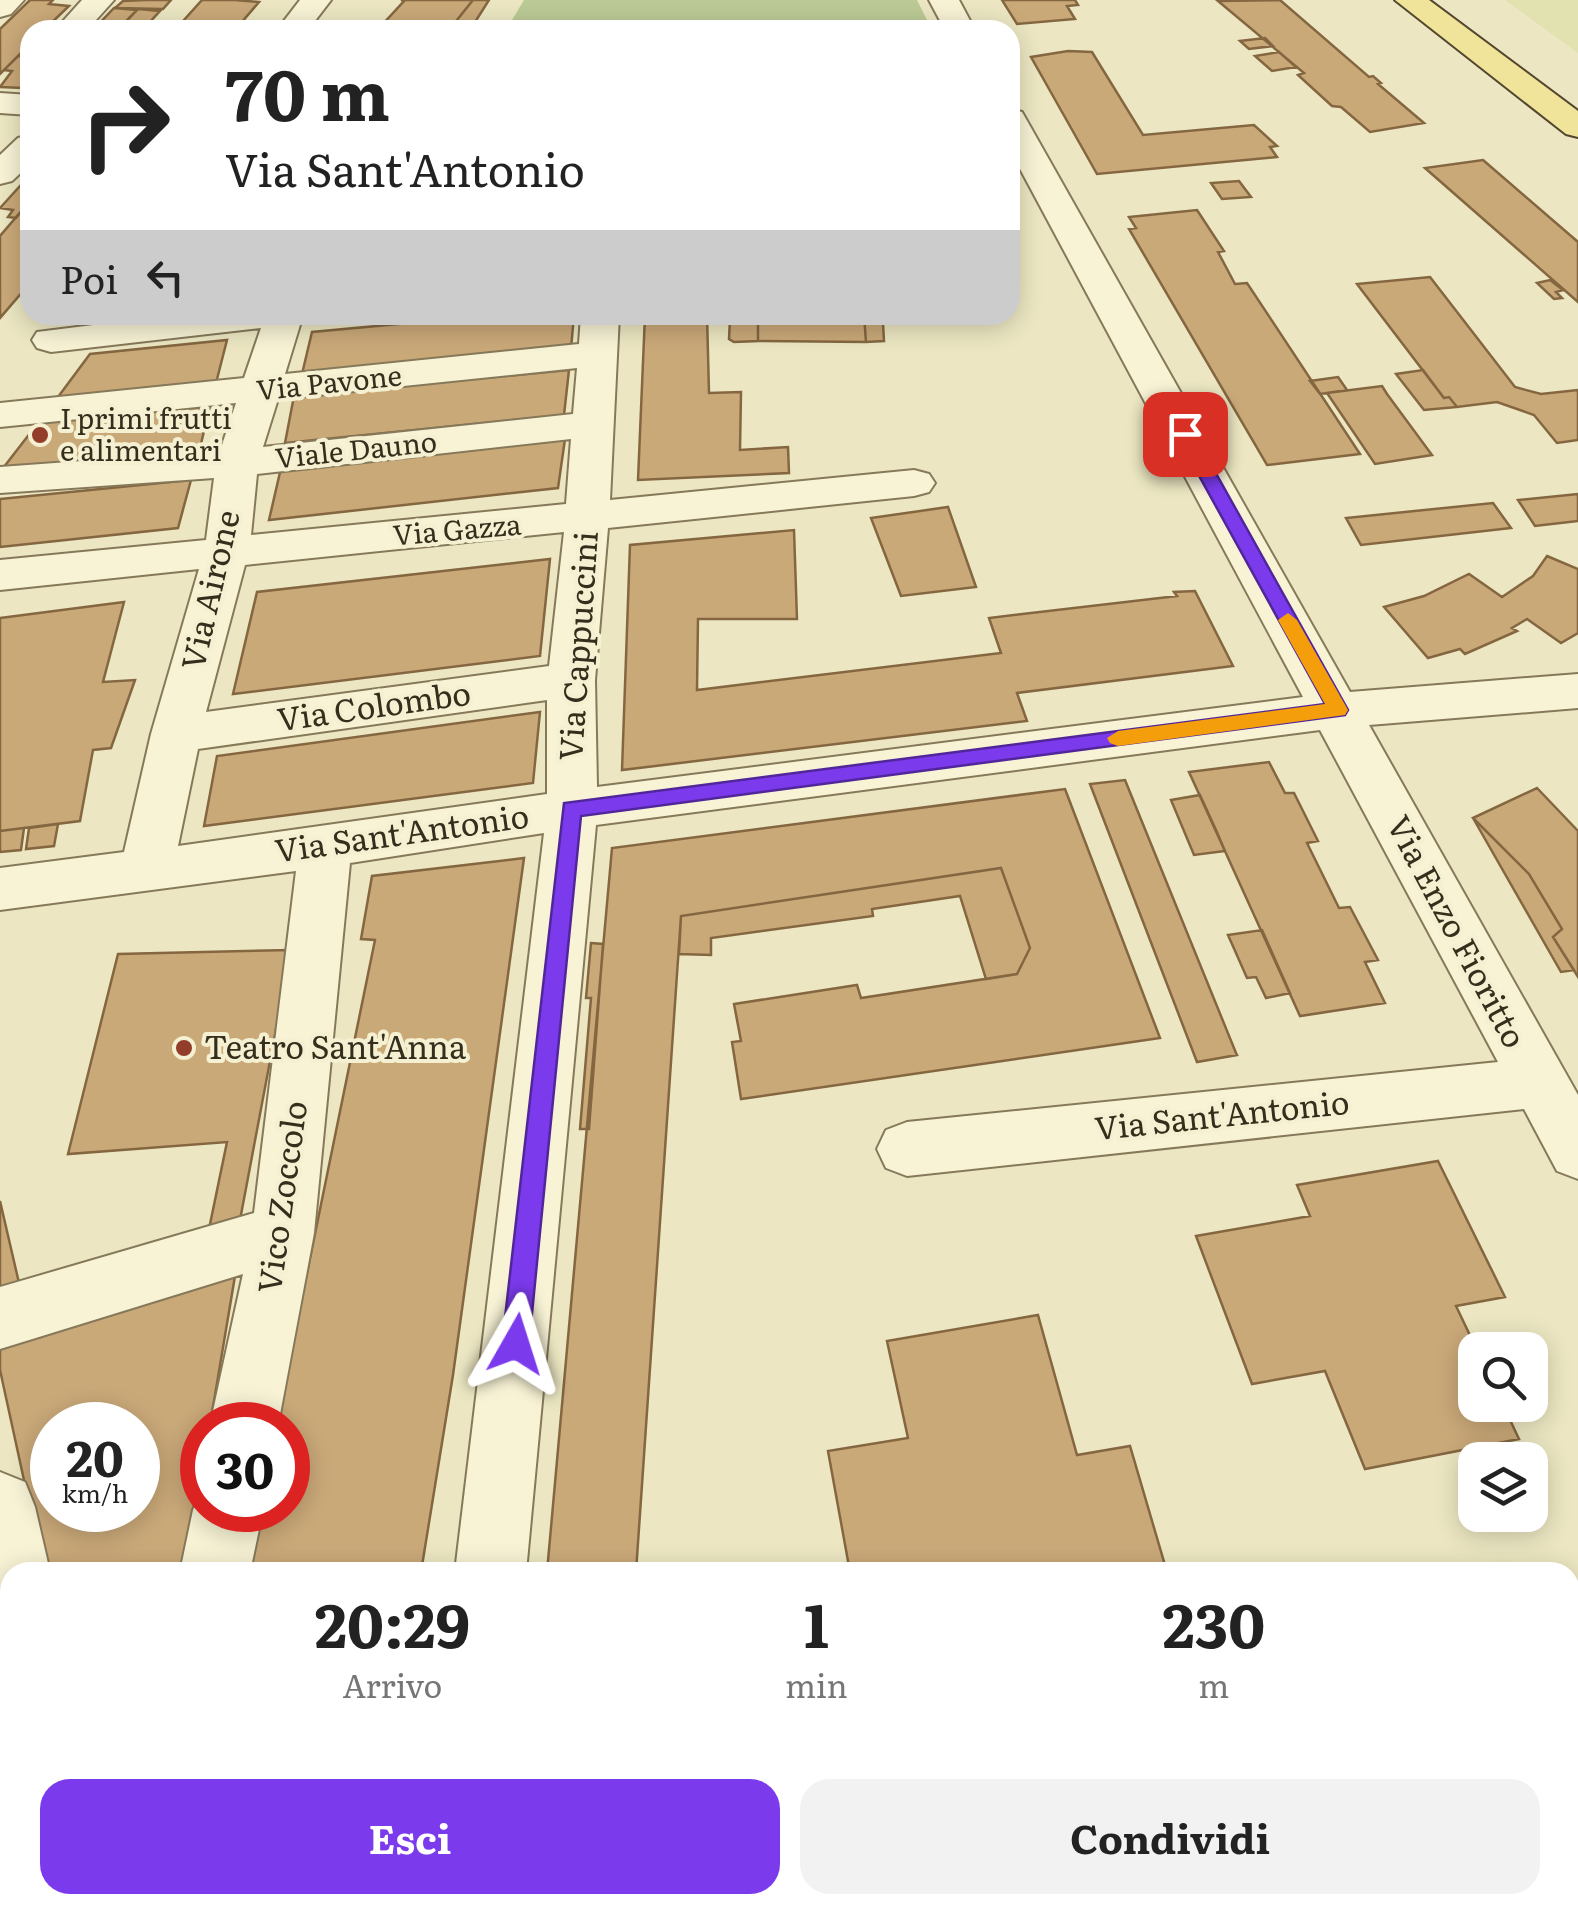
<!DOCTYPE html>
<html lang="it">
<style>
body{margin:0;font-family:Literata,serif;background:#f2f2f2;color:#222;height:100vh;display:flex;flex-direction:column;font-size:38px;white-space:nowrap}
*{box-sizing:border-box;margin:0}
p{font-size:32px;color:#767676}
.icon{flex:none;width:55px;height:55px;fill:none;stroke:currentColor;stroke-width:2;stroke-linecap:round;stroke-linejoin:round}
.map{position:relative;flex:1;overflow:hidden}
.sheet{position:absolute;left:0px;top:1562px;width:1580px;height:352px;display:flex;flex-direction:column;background:#fff;border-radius:30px 30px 0 0;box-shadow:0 5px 25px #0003}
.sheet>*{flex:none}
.guide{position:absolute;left:20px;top:20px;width:1000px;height:305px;border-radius:30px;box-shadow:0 5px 25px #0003;background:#fff;color:#222;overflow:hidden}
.buttons{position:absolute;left:1458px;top:1332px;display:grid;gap:20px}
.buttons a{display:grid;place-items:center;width:90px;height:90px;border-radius:20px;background:#fff;box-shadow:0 5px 25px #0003;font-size:50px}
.speed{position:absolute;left:30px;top:1402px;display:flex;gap:20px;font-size:50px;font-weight:700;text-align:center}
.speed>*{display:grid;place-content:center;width:130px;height:130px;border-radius:50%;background:#fff;box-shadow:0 5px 25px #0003;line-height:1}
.speed small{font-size:25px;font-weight:400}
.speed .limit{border:15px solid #d22;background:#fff;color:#111}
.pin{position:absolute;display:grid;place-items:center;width:85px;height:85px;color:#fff;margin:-42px;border-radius:20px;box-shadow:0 5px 15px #0006}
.me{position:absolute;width:110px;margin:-55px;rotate:6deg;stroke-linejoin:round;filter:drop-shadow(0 0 8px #0008)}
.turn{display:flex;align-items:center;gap:35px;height:210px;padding:0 40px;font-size:45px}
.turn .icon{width:130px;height:130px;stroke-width:2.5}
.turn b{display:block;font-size:70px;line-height:85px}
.then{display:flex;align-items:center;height:95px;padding:0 40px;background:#0003;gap:20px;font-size:38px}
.eta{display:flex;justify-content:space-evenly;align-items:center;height:170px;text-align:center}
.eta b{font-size:60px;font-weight:700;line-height:70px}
.cta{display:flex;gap:20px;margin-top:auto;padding:20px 40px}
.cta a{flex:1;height:115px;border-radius:30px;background:#7c3aed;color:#fff;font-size:40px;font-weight:700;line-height:115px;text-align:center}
.cta a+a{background:#f2f2f2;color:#222}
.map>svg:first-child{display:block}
</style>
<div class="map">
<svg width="1578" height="1913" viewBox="0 0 1578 1913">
<rect width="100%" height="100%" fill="#ece7c2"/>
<path fill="#e1e2af" d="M1505 0H1578V53Z"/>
<path fill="#bbca96" d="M524 0H917L932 30H506Z"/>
<path fill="#caa979" stroke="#846740" stroke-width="2.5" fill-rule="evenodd" d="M30 0H53L49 4 69 6 44 30H30V44L0 74V29Z
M146 0H171L163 9 115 8 123 1Z
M202 0H235L259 2 235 30H175Z
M473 0H489L470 30H449Z
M473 0 449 30H383L386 25H382L404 1 401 0Z
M1002 0H1075L1078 5 1067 6 1075 19 1017 24Z
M1280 0 1369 77 1373 76 1381 83 1378 84 1424 123 1370 132 1341 107 1332 106 1298 75 1304 73 1218 1Z
M114 8 137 10 118 30H93Z
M138 9 160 11 148 24 124 23Z
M1265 38 1273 46 1249 49 1240 41Z
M1068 51 1092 52 1143 135 1254 125 1277 146 1270 147 1277 157 1097 174 1031 57Z
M1279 52 1296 67 1272 71 1255 56Z
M18 56 30 57 27 71H30V81L23 88 0 87 12 71 4 70Z
M1483 160 1578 242V302L1425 168Z
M30 175V201L16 218 8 217 13 210 0 208Z
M1239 181 1251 197 1222 199 1211 183Z
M30 201V283L0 318V236Z
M1197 210 1224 251 1218 252 1235 284 1247 283 1360 454 1267 465 1129 229 1136 228 1129 217Z
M1430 277 1515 387 1541 394 1578 390V440L1557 443 1534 415 1497 402 1457 407 1449 397 1444 398 1357 284Z
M1550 280 1563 290 1556 292 1562 298 1554 299 1537 283Z
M496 315H574L571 349 302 374 312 332Z
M645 315H707L709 393 741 392 740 450 788 447 789 473 638 480Z
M707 315H833V320L758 321V341L734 342 729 339 730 319 707 320Z
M833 315H864L866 342 758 341V321L833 320Z
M864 315H878L883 323 884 341 866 342Z
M227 340 216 383 58 397 90 354Z
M569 370 564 415 285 443 294 396Z
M1423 370 1444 398 1449 397 1457 407 1424 410 1396 374Z
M1338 377 1347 390 1320 394 1310 381Z
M1382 386 1387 394 1432 455 1375 464 1327 393Z
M210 406 199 452 0 472 38 423Z
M565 439 558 488 269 520 281 468Z
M191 480 178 528 0 547V499Z
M1578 494V521L1535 526 1518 500Z
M1493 503 1511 528 1361 545 1346 518Z
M948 507 976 587 901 596 871 518Z
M794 530 797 619H698L697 690 1001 653 989 618 1177 596 1174 592 1195 591 1233 666 1017 693 1027 721 622 770 630 545Z
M1547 556 1578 569V633L1561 643 1527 619 1512 628 1517 631 1465 654 1460 649 1428 658 1384 607 1424 596 1469 574 1502 597 1533 576Z
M550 559 540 656 233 694 257 592Z
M124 602 103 682 135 680 111 748 93 750 80 821 0 831V618Z
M540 712 533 783 204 826 217 756Z
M1269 762 1285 793H1294L1318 841 1307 843 1339 908 1350 907 1378 960 1365 962 1385 1003 1300 1016 1189 772Z
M1125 780 1236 1053 1237 1055 1197 1062 1090 784Z
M1537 788 1578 831V977L1553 937 1562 929 1529 874 1473 818Z
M1065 789 1160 1038 741 1099 732 1042 741 1041 734 1004 857 985 861 998 1017 974 1030 948 1001 868 681 916 636 1572H547L612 848Z
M1200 795 1216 830 1225 851 1194 855 1171 800Z
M1473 818 1529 874 1562 929 1553 937 1574 970 1561 972Z
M58 824 54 846 26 849 29 828Z
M24 828 21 850 0 852V831Z
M524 858 453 1375 421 1572H243L256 1510H288V1425H274L288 1279 306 1278 375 940 361 939 372 876Z
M1001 868 1030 948 1017 974 986 979 960 896 872 909 873 916 711 938V955L679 954 681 916Z
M1262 930 1290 993 1266 998 1256 977 1247 978 1228 935Z
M591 943 603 944 589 1129H580L591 998H586Z
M291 950 240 1220 209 1229 227 1142 68 1154 118 954Z
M1438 1161 1505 1297 1456 1306 1477 1350 1475 1405H1503L1519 1439 1365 1469 1325 1371 1252 1384 1196 1236 1310 1216 1297 1185Z
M0 1201 19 1283 0 1294Z
M236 1270 210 1425H202V1467L184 1572H44L0 1370V1338ZM52 1425H138V1510H52Z
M1038 1315 1077 1455 1130 1446 1167 1572H850L828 1451 908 1438 887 1341Z
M0 1685 10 1731V1740L0 1744Z
M180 1905H375L374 1913H178Z
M512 1905H723V1913H511Z"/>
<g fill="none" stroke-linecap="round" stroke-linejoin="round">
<defs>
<path id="minor" d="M0 0H24L11 14 0 17Z
M82 0H114L87 30H55Z
M300 0H331L308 30H277Z
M929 0H959L975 30H945Z
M0 93 30 95V115L0 113Z
M1010 109 1022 112 1026 119 1350 692 1578 674V708L1369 725 1578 1095V1179L1557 1171 1524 1109 907 1176 886 1168 877 1149 886 1130 907 1122 1498 1062 1320 730 596 825 526 1572H455L544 833 350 863 314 1233 278 1425H210L243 1274 0 1349V1287L254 1213 296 871 0 910V868L124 852 151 734 199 569 0 590V560L206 540 214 478 0 493V467L220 451 236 403 0 427V403L244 378 261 328 51 352 37 348 32 340 37 332 174 315H303L285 374 579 344 581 315H619L610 500 914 470 929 474 935 483 929 492 914 496 608 528 595 680 597 787 1303 697 1010 150ZM577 368 573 414 263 447 278 399ZM571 439 566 504 251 535 257 474ZM564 532 549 666 206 712 245 565ZM547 700V794L178 846 198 749Z
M30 135V164L12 181 0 184V155L18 138Z
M0 1472 25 1482 35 1507 50 1572H10V1606L0 1602Z
M202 1487V1510H263L250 1572H180L193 1510Z
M10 1850V1905H107L108 1913H0V1854Z
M416 1905H496V1913H416Z"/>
<path id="major" d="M1395 0H1429L1578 111V137L1566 134Z"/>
</defs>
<use href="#minor" stroke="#86795a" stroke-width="4"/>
<use href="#major" stroke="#53462e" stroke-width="4"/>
<use href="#minor" fill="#f8f3d5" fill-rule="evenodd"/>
<use href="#major" fill="#efe49a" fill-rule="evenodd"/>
</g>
<path fill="#7c3aed" stroke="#51269a" stroke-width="2.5" d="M1185 429 1194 434 1348 710 1345 715 581 816 529 1344 525 1353 516 1356 506 1353 502 1344 564 803 1325 704 1176 434Z"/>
<path fill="#f59e0b" d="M1288 613 1297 620 1348 710 1345 715 1118 746 1110 743 1107 738 1118 731 1325 704 1278 620Z"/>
<g fill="#933d2b" stroke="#f4f0d1" stroke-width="4">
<circle cx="40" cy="435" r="10"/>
<circle cx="184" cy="1048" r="10"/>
</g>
<g text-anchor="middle" stroke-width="8" stroke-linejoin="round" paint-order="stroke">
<g font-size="28" fill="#362e1d" stroke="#f4f0d1">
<text transform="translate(329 383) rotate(-6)" y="10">Via Pavone</text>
<text transform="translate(356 450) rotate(-6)" y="10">Viale Dauno</text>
<text transform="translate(457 530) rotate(-5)" y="10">Via Gazza</text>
</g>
<g font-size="28" fill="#362e1d" stroke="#f4f0d1" text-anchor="start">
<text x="60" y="429">I primi frutti<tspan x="60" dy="32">e alimentari</tspan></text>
</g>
<g font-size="32" fill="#362e1d" stroke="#f4f0d1">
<text transform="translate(211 590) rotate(-77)" y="11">Via Airone</text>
<text transform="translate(579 646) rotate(-86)" y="11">Via Cappuccini</text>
<text transform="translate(374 707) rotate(-8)" y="11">Via Colombo</text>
<text transform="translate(402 834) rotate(-8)" y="11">Via Sant'Antonio</text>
<text transform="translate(1456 932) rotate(62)" y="11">Via Enzo Fioritto</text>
<text transform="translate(1222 1116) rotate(-6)" y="11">Via Sant'Antonio</text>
<text transform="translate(283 1197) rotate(-82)" y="11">Vico Zoccolo</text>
</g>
<g font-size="32" fill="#362e1d" stroke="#f4f0d1" text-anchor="start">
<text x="204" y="1059">Teatro Sant'Anna</text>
</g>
</g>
</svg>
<div class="buttons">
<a><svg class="icon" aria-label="search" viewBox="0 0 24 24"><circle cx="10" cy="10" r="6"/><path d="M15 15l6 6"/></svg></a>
<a><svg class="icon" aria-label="layers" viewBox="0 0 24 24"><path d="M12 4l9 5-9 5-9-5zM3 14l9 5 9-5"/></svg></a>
</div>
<div class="speed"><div>20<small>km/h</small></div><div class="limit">30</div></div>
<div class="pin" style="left:1185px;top:434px;background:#d93025"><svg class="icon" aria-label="arrive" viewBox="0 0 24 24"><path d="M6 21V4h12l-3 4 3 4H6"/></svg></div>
<svg class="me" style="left:516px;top:1344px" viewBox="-20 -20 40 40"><path d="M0-17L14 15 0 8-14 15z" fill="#7c3aed" stroke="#fff" stroke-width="4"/></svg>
<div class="guide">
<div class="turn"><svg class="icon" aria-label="right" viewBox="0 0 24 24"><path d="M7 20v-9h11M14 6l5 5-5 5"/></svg><div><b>70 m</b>Via Sant'Antonio</div></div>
<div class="then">Poi<svg class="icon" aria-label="left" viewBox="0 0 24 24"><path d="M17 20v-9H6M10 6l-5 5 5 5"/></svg></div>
</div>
<section class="sheet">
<div class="eta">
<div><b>20:29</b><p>Arrivo</p></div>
<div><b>1</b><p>min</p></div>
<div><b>230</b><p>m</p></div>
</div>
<div class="cta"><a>Esci</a><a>Condividi</a></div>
</section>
</div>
